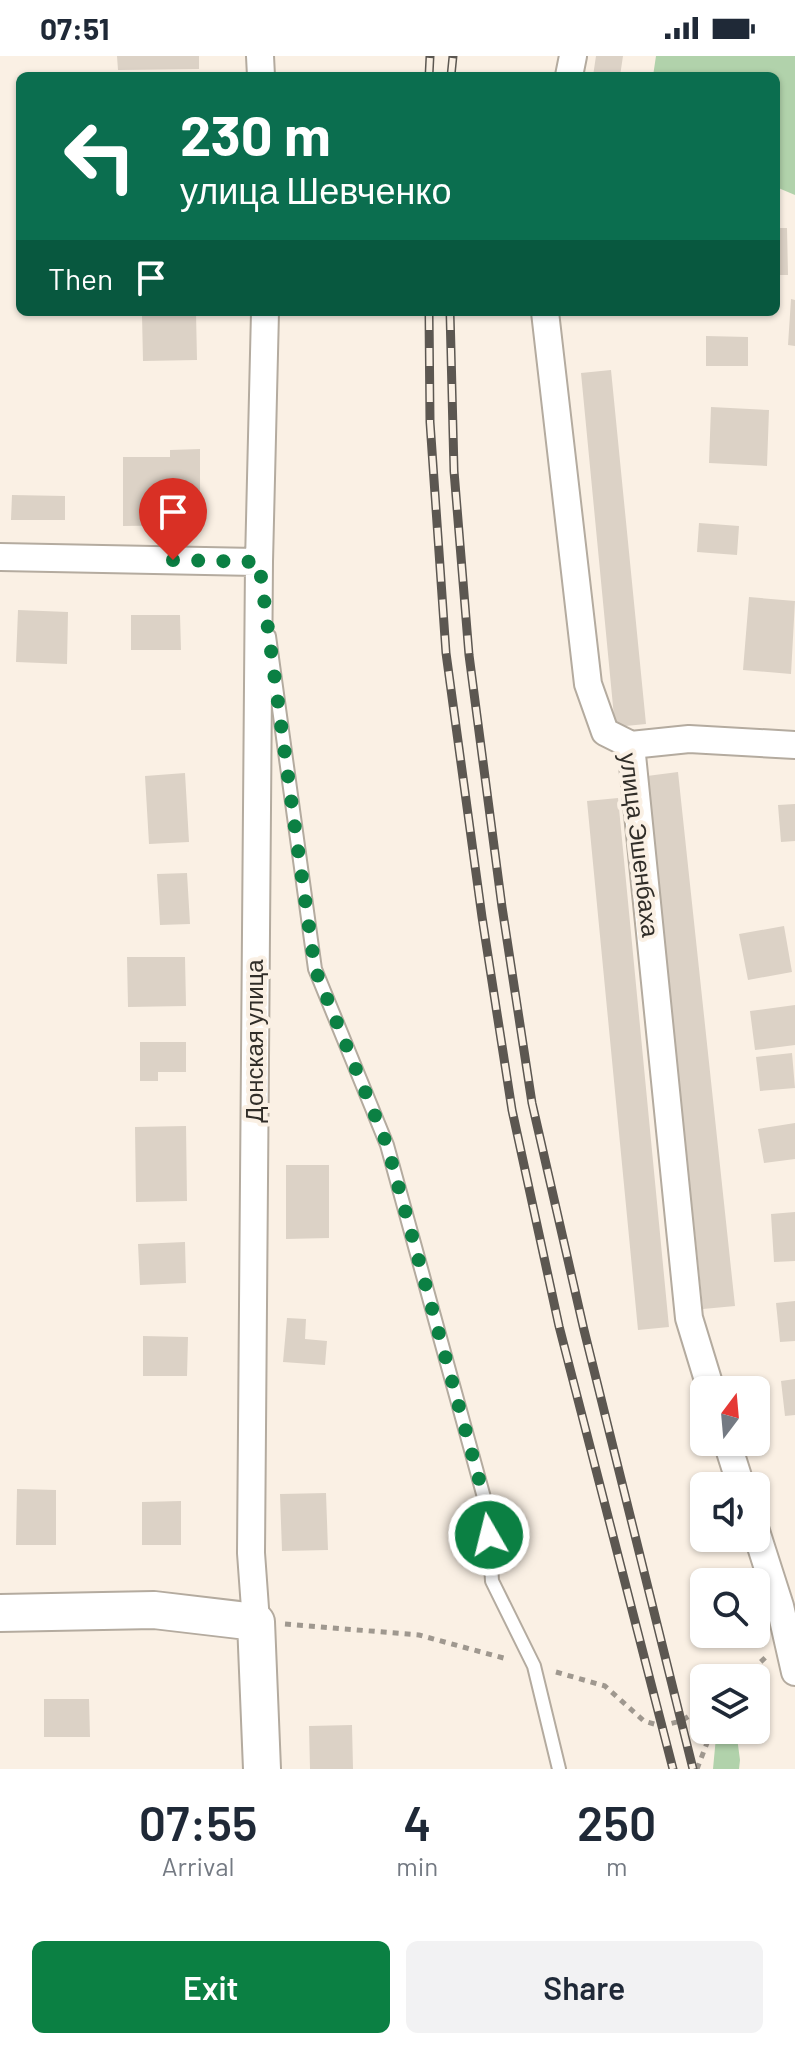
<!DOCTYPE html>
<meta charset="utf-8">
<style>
body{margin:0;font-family:Barlow,sans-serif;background:#f2f2f3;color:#1f2937;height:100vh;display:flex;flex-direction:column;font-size:30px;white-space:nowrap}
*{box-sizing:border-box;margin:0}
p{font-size:26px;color:#747a83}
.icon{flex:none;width:44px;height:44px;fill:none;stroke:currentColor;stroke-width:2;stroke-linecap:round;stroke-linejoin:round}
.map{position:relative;height:1713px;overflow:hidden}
.drawer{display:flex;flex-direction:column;background:#fff;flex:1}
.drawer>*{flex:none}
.top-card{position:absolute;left:16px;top:16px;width:764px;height:244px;border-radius:12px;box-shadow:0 2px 6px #0004;background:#0b6e4f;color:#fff;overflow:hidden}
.needle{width:52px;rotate:16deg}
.controls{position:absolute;left:690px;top:1320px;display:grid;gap:16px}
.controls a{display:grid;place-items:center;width:80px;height:80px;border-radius:12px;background:#fff;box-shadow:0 2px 6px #0004;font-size:40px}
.pin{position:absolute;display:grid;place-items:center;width:68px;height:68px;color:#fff;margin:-82px -34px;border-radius:50% 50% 50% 0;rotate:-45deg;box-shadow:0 0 8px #0007}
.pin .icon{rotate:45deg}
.me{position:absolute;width:88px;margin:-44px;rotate:352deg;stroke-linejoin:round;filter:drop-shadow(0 0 6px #0008)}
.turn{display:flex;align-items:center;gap:28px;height:168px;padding:0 32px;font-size:36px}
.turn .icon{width:104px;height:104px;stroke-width:2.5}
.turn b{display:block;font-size:56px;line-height:68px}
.then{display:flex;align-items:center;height:76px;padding:0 32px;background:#0003;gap:16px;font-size:30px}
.eta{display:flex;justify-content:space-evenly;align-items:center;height:136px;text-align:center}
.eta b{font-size:48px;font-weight:600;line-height:56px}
.button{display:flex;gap:16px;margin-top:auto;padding:16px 32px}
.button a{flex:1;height:92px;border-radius:12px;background:#0b8043;color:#fff;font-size:32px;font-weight:600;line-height:92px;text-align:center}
.button a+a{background:#f2f2f3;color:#1f2937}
.status{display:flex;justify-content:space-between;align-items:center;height:56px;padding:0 40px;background:#fff;direction:ltr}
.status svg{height:22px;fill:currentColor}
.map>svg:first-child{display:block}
</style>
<div class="status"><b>07:51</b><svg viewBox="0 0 49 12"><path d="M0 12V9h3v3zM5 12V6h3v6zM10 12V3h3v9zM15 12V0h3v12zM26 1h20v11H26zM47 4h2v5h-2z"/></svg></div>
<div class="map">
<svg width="795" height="1713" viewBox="0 0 795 1713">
<rect width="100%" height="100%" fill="#faf0e4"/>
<path fill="#b1d2ab" d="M656 0H795V139L776 131V20H653Z
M704 1666V1674H736L740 1704 739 1713H713L716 1681 699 1683 692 1680 697 1671Z"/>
<path fill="#dcd2c6" d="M117 0H199V13L118 14Z
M596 0H623L620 20H593Z
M776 172H787L788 219H776Z
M791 243 795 244V290L788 289Z
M159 256H196L197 304 143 305 142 259H159Z
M706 280 748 281V310H706Z
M611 314 646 668 615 671 581 317Z
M711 351 769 354 767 410 709 407Z
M200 393V469L123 470V401H170V394Z
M12 439 65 440V464H11Z
M699 467 739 470 737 499 697 496Z
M749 541 795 545 791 618 743 614Z
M18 554 68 556 67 608 16 606Z
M131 559H180L181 594H131Z
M678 716 735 1250 703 1253 647 720Z
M185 717 189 786 149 788 145 720Z
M618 742 669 1271 638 1274 587 745Z
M795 748V785L781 786 778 749Z
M187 817 190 868 160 869 157 818Z
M784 870 792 916 748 924 739 878Z
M127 901H185L186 950 128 951Z
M795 949V989L755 994 750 955Z
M140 986H186V1016H158V1025H140Z
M792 997 795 1032 760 1035 756 1001Z
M795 1067V1103L764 1107 758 1073Z
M186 1070 187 1145 136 1146 135 1071Z
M286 1109H329V1182L286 1183Z
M795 1156V1205L774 1206 771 1158Z
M185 1186 186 1227 140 1229 138 1188Z
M795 1245V1285L780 1286 776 1247Z
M287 1262 306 1263 305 1283 327 1285 325 1309 283 1306Z
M143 1280 188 1281 187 1320H143Z
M795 1323V1359L785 1360 781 1325Z
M17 1433 56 1434V1489H16Z
M326 1437 328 1494 282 1495 280 1438Z
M181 1445V1489H142V1446Z
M44 1643H89L90 1681H44Z
M352 1669 353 1713H310L309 1670Z"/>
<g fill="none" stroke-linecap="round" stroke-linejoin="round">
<defs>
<path id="lane" d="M269 580 315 913 387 1089 488 1456 492 1525 534 1610 559 1713"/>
<path id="street" d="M260 0 261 20
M569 20 573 0
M545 256 588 628 605 676 631 689 689 1262 711 1334
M0 501 259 506
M631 689 689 683 795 689
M727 1386 741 1430
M756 1475 780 1550 795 1616
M256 1566 251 1497 259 506 265 256"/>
<path id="secondary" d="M0 1557 154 1554 256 1566 262 1713"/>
</defs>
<use href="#lane" stroke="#b4ab9f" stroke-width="16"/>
<use href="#street" stroke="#b4ab9f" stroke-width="30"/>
<use href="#secondary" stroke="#b4ab9f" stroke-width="40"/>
<path stroke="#9f988f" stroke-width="5" stroke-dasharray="6 6" stroke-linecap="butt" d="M285 1568 419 1579 507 1603
M556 1616 605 1630 644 1665 661 1670 681 1665 704 1651
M743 1622 766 1601
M697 1713 712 1674"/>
<use href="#lane" stroke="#fff" stroke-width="12"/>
<use href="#street" stroke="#fff" stroke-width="26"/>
<use href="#secondary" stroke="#fff" stroke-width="36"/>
<defs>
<path id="rail" d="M429 20 430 0
M451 20 453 0
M429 256 430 366 446 597 482 861 512 1054 559 1270 673 1713
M450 256 454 415 469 599 502 851 532 1047 584 1274 693 1713"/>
</defs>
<use href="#rail" stroke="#5c5751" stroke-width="9"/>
<use href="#rail" stroke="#faf0e4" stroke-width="6" stroke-dasharray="18" stroke-linecap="butt"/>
</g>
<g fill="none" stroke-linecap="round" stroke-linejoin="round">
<path stroke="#0b8043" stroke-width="14" stroke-dasharray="0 25.2" d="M173 504 259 506 297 787 315 913 387 1089 488 1456 489 1479"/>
</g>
<g text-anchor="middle" stroke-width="8" stroke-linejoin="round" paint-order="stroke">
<g font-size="24" fill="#302d28" stroke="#faf0e4">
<text transform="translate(639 789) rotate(83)" y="8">улица Эшенбаха</text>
<text transform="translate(255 985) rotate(-90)" y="8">Донская улица</text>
</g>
</g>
</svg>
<div class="controls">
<a><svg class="needle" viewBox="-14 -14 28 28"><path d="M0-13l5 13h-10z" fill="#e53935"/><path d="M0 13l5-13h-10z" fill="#747a83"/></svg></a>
<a><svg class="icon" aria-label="sound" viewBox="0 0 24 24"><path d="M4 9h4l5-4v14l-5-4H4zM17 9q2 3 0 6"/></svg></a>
<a><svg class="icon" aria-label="search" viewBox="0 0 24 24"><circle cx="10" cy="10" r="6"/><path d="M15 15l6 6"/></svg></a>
<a><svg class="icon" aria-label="layers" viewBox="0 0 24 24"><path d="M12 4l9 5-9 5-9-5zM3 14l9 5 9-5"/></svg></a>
</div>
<div class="pin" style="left:173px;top:504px;background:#d93025"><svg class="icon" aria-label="arrive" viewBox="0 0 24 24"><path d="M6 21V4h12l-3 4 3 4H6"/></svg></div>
<svg class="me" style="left:489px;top:1479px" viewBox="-20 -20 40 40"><circle r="17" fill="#0b8043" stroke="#fff" stroke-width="3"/><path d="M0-11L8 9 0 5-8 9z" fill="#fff"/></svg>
<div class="top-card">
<div class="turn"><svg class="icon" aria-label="left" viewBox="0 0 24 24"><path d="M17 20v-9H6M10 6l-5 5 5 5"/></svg><div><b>230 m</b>улица Шевченко</div></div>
<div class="then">Then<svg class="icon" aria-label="arrive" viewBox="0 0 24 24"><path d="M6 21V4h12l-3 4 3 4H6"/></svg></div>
</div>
</div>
<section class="drawer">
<div class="eta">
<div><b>07:55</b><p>Arrival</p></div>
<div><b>4</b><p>min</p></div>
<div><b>250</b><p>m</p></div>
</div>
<div class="button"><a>Exit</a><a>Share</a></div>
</section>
